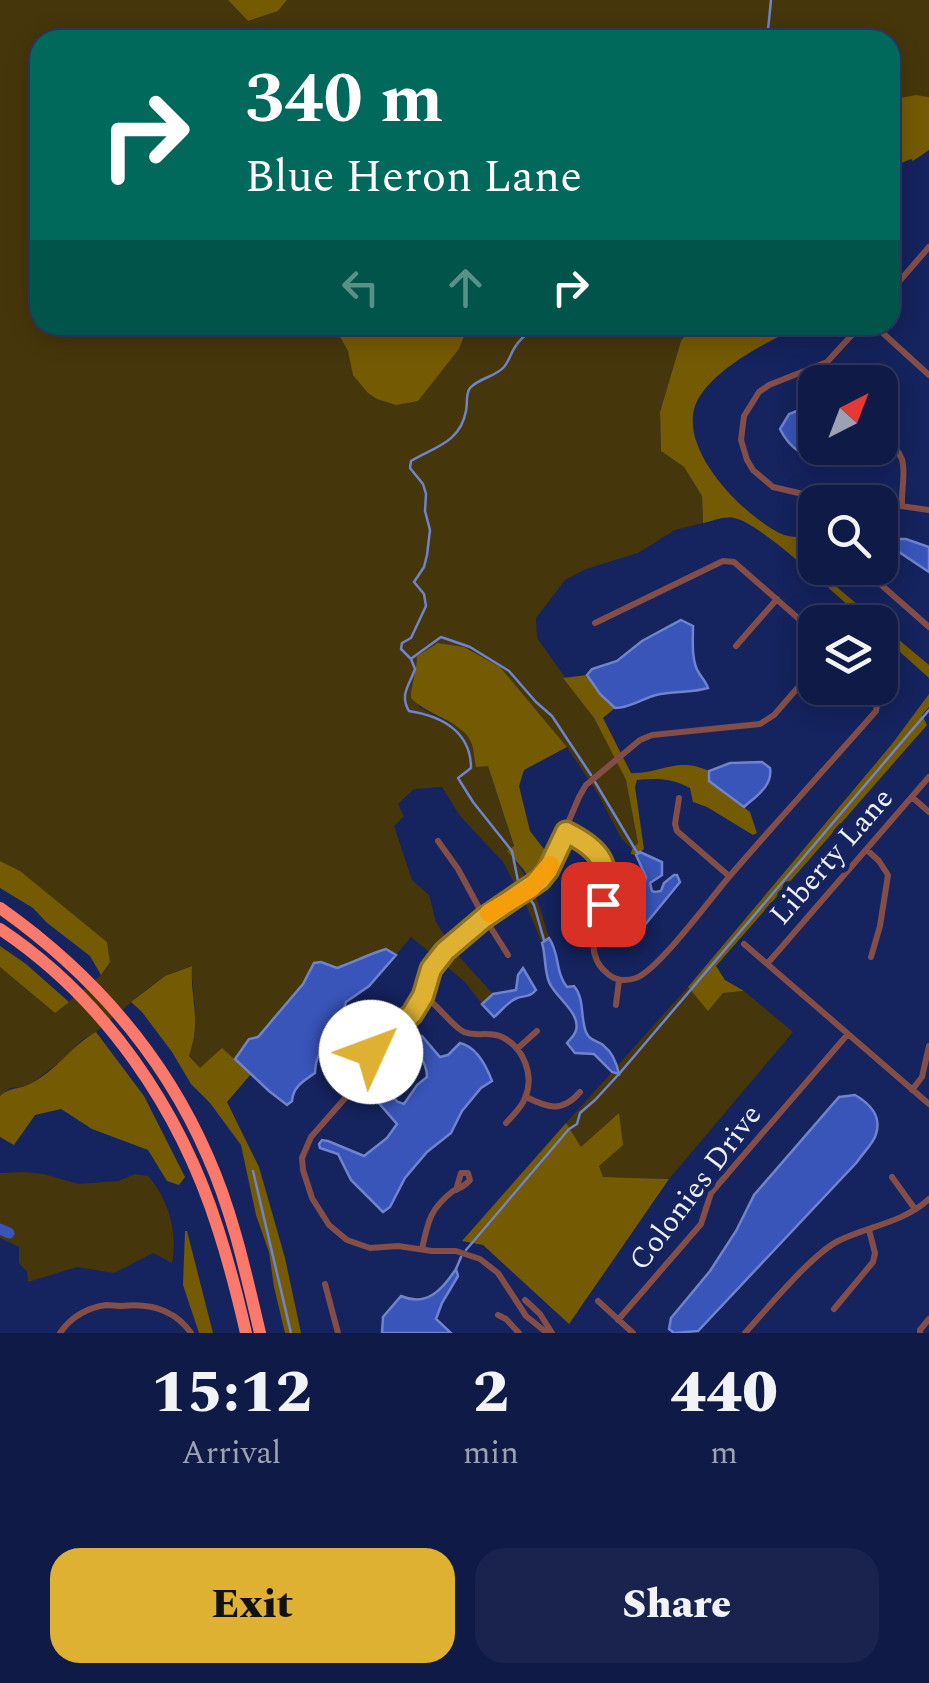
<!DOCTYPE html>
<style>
body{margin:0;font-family:Spectral,serif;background:#19234d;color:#f1f3f6;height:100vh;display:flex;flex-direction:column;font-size:38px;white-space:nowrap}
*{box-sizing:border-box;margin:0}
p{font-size:32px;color:#9ca1b3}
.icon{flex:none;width:55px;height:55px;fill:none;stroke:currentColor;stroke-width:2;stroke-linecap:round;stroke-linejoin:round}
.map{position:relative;height:1333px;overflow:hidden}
.side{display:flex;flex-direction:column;background:#101a46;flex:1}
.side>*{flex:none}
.top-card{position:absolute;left:30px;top:30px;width:870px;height:305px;border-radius:30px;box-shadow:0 5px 25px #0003,0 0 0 2px #30385f;background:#00695c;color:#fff;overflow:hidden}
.needle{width:65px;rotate:42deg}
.tools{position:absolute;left:798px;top:365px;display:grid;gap:20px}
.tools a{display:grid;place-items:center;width:100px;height:100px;border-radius:20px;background:#101a46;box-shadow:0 5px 25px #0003,0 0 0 2px #30385f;font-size:50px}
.pin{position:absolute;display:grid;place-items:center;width:85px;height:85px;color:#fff;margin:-42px;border-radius:20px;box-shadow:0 5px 15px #0006}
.me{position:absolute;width:110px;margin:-55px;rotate:47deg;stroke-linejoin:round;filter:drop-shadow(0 0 8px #0008)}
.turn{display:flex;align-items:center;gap:35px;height:210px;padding:0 50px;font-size:45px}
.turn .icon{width:130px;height:130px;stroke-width:2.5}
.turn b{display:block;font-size:70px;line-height:85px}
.lanes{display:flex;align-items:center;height:95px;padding:0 50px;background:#0003;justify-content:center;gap:50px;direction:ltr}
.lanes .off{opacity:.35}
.eta{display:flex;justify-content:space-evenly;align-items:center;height:170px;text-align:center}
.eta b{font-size:60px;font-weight:800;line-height:70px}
.cta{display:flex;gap:20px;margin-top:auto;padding:20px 50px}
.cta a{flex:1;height:115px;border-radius:30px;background:#deb133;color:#111;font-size:40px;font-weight:800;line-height:115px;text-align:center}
.cta a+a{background:#19234d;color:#f1f3f6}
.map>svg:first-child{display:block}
</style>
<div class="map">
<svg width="929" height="1333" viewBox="0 0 929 1333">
<rect width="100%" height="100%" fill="#15235e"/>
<path fill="#46360b" d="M0 0H228L248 21 278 11 287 0H929V97C914 95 903 96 890 105V40H40V325H335V328L348 351 354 375 418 400 459 349 465 334 449 325H693L681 341 660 412 661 451 684 467 702 496 703 523 675 530 638 553 586 569 565 580 536 618 537 638 594 718 626 780 638 843 632 849 621 838 598 794 567 747 500 667 464 647 438 643 417 657V673L411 686 419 707 462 729 471 741 476 766H488L514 847 507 851C532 880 539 902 549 938L542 943 526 905 503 862 460 816 442 787 414 789 398 804 404 816 394 826 412 880 429 895 436 922 455 952 493 994 482 1004 465 982 411 937 396 955 386 949C369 954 354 962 337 968L321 962 314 963 303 984 258 1037 241 1048 235 1059 222 1049 200 1069 189 1055C201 1023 193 999 191 966L165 976 141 994 96 1032 82 1040 65 1058 28 1086 10 1088 0 1096V967L55 1013 101 975 110 962 107 942 20 872 0 861Z
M688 987 708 1010 723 993 744 991 793 1032 669 1179 603 1177 599 1166 580 1147 566 1123 612 1072 618 1074 617 1066Z
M25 1172 44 1174 78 1184 118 1181 135 1174 148 1176C169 1199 178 1234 172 1263L153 1253 114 1273 77 1267 28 1282 27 1272 19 1263V1247L0 1238V1173Z"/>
<path fill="#755a04" d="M228 0H287L278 11 248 21Z
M916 95 929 97V150L913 161 911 159 899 164 890 153V105L901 98Z
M335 325H449L465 334 459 349 418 401 396 405 377 399 368 393 353 375 348 351 335 328Z
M693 325H802C768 342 721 364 700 396 669 442 744 518 784 535 794 538 805 537 815 537V568H822L831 582 878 622H867C842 601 762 523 734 518 724 516 713 521 703 523L702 496 684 467 661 451 660 412 681 341Z
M880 624 929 665V678L880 634Z
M438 643 464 647 500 667 567 747 524 770 519 786 530 831 547 853 541 865 529 879 524 870 507 851 514 846 488 766 476 767C474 759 474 749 471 742 462 721 426 715 411 698 411 683 417 672 417 656Z
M587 675 600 694 615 708 603 718 631 773C661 774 677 756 709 771V782L750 812 757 833 753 835 707 807 693 802 690 788C672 778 656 778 637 780L635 787 644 849 636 855 631 854 632 849 638 843 626 780 594 718 563 678Z
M929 694V707L922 715 927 725 716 966 725 980 744 991 723 993 708 1011 688 987 892 744Z
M0 861 20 871 107 942 110 962 101 975 90 956 46 922 33 908 0 888Z
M0 946 26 964 69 1002 55 1013 0 967Z
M192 966C190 1002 202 1017 189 1056L200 1068 222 1048 251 1074 227 1102 259 1167 285 1258 301 1333H285L274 1287 269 1252 256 1215 241 1145 210 1103 191 1084 172 1052 142 1012 131 1002 165 976Z
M96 1032 144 1096 185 1177 179 1185 167 1181 148 1150 92 1129 61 1109 35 1115 14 1145 0 1137V1096C12 1086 18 1090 30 1084 55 1072 72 1045 96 1032Z
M619 1113 623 1145 599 1166 603 1177 669 1179 569 1324 483 1245 462 1241 566 1123 581 1147Z
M185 1231H187L213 1333H199L183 1285Z"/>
<path fill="#3955ba" stroke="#6f84cd" stroke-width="2.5" d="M812 405H815V448H822L824 455C804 460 789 447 780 429L789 414Z
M893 539H906L929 547V572L890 546 887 542Z
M681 620 693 626C693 640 691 661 699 673 702 678 706 682 708 688 691 693 674 691 656 695 641 699 630 708 615 708L600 694 587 675 592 669 617 661 642 641Z
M762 762 770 768C773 786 756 796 744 807L709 781V771L730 763Z
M640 852 662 862V875L650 883 652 891 655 892 661 891 664 883 674 875H677L680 882 644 926 636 919 644 894 643 888 646 877 636 855Z
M549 938C560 954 555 972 567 987L574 986C585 999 580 1017 586 1032 590 1042 598 1040 604 1046 612 1052 617 1065 619 1074L612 1072 594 1054 575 1053 567 1043C570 1039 575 1035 576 1030 581 1013 555 997 549 982 544 970 546 956 542 943Z
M386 949 396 955 369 986 346 1002 334 1041C319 1049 316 1057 315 1073 303 1081 293 1087 292 1101L287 1105 269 1091 235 1059 249 1039 258 1037 303 984 314 963 321 962 337 968C354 962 369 954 386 949Z
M523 968 536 990C529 998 526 995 517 998 507 1002 502 1011 494 1017L482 1004 493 994 516 990 518 975Z
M422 1036 440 1057 448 1055 460 1043C477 1047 486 1065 492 1081L481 1088 462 1111 451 1133 427 1152 405 1178 390 1207 383 1212 351 1180 338 1154 320 1148 319 1144 322 1140 328 1141 364 1156 387 1138 397 1124 377 1101 383 1089 398 1102 404 1104 417 1085 427 1077C427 1059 414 1054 414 1038Z
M855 1095C869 1103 882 1116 876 1134 874 1143 862 1154 857 1162L698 1331 674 1333 669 1329 671 1318 710 1271 736 1231 754 1195 839 1097Z
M456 1269 458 1276 442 1303 436 1319 451 1333H382L383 1317 401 1296C427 1307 442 1290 456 1269Z"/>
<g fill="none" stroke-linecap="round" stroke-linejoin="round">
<path stroke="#6f84cd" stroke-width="2.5" d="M767 40 771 0
M538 325C529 332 521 337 515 347 511 353 509 361 504 367 495 377 479 378 470 388 465 395 468 403 466 411 460 443 434 447 411 461L410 468 423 484 426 494 425 511 430 530 427 555 424 567 414 582 424 594 426 606 411 638 402 643 401 649 411 659 415 669C410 684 399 695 409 711 442 716 471 732 471 768L458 778 473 802 512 851 518 881 534 905 544 940
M412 658 441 637 470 647 509 671 536 702 552 716 591 775
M595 782 638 854
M253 1171 291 1333
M466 1250 569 1129 577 1124 580 1113 595 1100 619 1074 929 710
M456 1269 461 1257"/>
<path stroke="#3955ba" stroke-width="11" d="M0 1229 9 1233"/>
<path stroke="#834e47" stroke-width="6" d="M890 292 929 247
M861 325 827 362 769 385 759 392 744 416 741 440 747 460 753 470 773 487 803 494 875 502
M874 325 929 375
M880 437C914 455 901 475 902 505
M880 503 929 510
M862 568 929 627
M595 623 723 561 734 562 815 633
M736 646 777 599
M912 797 929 812
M679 798 675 824 677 831 729 876
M566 832C582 840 598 848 604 866 616 902 572 946 608 974 616 981 627 981 636 978 659 969 710 899 729 877 777 821 827 767 876 711L879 695 876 688
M438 841 458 869 484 917 508 955
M867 850 879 861 888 875 880 926 871 957
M578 902 601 912
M744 944 929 1104
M767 964 929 777
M423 995C438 1005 453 1027 464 1032 476 1037 490 1031 502 1037 523 1047 535 1075 525 1098 522 1107 513 1115 506 1123
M616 1005 619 980
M518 1048 537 1031
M912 1090 922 1077 929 1046
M526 1097C548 1108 562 1113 580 1092
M892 1177 915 1209
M422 1249C428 1221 430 1209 453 1191 460 1188 465 1186 470 1180L468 1173H461L456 1190
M325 1284 338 1333
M525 1300 540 1314 552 1333
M598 1301 633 1333
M834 1309 873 1262 875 1253 869 1230
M498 1315 506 1319 519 1333
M618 1320 701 1224 711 1193 847 1035
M60 1333C71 1317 86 1308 106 1305 111 1305 117 1306 122 1306 150 1303 174 1309 191 1333
M547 1333 526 1316 498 1273 480 1259 456 1251H432L398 1246 370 1248 347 1240 329 1225 312 1198 303 1170 302 1158 311 1137 347 1096 371 1051 412 1014 423 995 425 983 437 960 484 917 540 880 548 870 579 797 586 785 640 740 652 735 760 724 774 715 815 668
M745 1333C768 1308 810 1256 838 1241 868 1226 903 1223 929 1199
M920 1333V1330L929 1319"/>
<path stroke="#fb796a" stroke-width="12" d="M0 908C92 973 163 1053 208 1157 233 1213 246 1274 260 1333
M0 929C105 999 180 1109 218 1229 229 1263 238 1298 246 1333"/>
</g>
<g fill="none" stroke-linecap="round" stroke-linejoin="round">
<defs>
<path id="route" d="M371 1052 412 1014 423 996 431 969 445 951 484 918 540 880 548 870 566 832C601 849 612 865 603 904"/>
</defs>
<use href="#route" stroke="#907321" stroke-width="25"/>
<use href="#route" stroke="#deb133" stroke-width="18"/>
<path stroke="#f59e0b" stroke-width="18" d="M489 913 531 888 550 865"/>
</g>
<g text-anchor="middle" stroke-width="10" stroke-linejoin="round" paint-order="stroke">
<g font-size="30" fill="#edf0f8" stroke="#15235e">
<text transform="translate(831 856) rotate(-49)" y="10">Liberty Lane</text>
<text transform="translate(695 1187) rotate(-53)" y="10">Colonies Drive</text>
</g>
</g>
</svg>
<div class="tools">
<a><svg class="needle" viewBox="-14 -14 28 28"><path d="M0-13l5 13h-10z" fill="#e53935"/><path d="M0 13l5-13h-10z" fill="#9ca1b3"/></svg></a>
<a><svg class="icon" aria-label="search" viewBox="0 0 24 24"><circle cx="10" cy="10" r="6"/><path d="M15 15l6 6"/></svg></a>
<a><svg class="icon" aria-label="layers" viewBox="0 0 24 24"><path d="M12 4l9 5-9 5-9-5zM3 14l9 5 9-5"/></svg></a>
</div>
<div class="pin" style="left:603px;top:904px;background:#d93025"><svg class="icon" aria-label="arrive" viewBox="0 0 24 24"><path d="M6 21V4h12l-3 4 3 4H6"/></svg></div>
<svg class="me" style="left:371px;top:1052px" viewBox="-20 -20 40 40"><circle r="19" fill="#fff"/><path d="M0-13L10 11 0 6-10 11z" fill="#deb133"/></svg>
<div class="top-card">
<div class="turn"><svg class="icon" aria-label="right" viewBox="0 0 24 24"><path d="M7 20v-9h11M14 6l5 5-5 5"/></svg><div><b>340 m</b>Blue Heron Lane</div></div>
<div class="lanes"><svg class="icon off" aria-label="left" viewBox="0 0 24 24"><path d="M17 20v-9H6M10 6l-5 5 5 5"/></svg><svg class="icon off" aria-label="ahead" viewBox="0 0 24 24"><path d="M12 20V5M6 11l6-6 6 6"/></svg><svg class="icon" aria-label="right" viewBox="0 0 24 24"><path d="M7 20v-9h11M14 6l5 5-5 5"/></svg></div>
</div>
</div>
<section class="side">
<div class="eta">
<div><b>15:12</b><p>Arrival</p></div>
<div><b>2</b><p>min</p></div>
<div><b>440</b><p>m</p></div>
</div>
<div class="cta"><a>Exit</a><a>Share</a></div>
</section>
